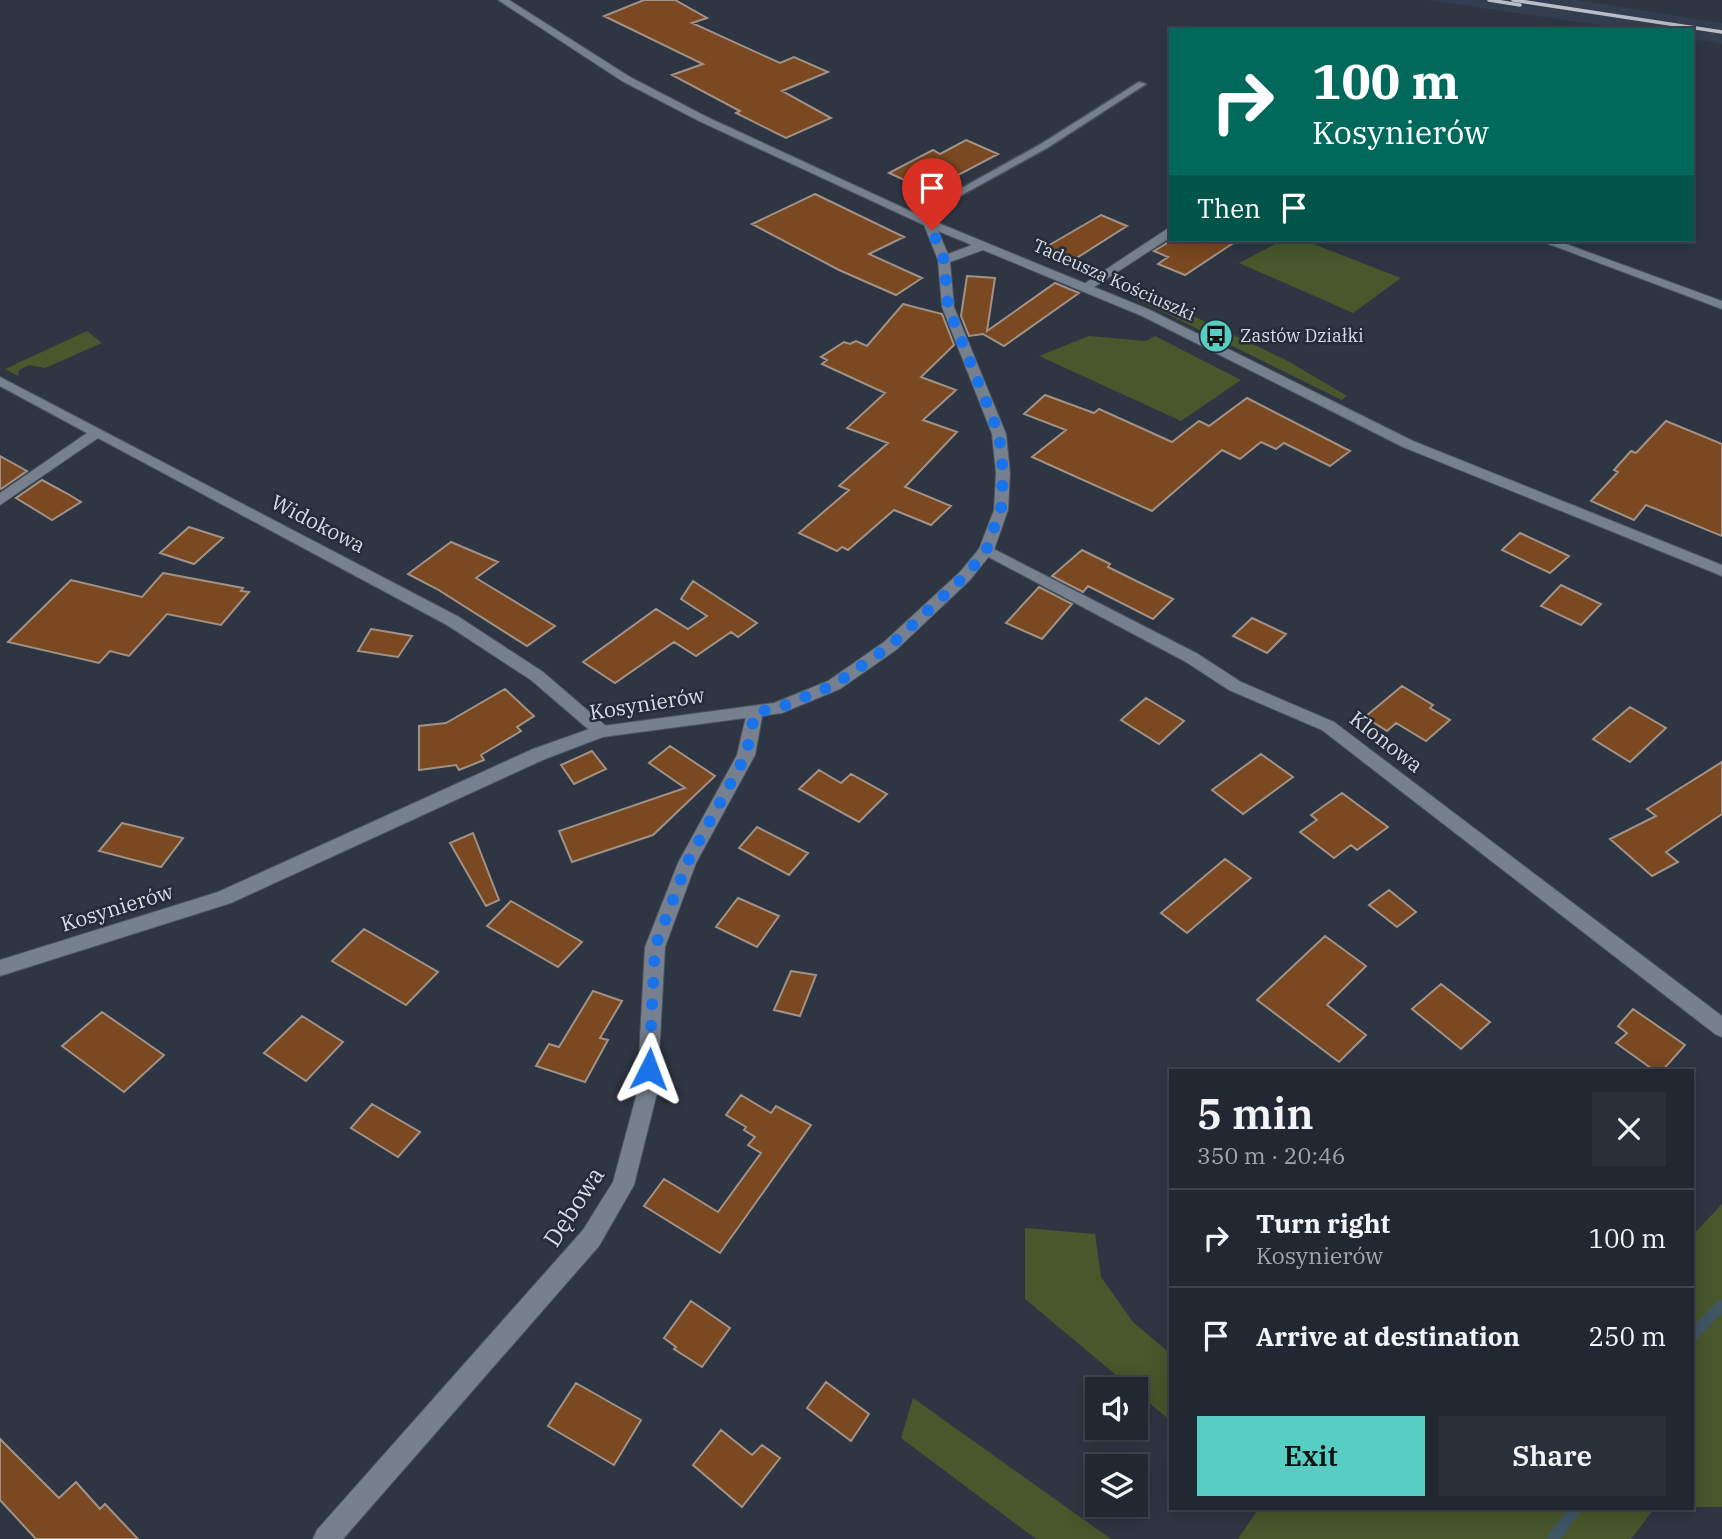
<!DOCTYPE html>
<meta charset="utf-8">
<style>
body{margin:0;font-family:"IBM Plex Serif",serif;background:#2a303a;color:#f1f3f6;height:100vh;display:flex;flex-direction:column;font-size:26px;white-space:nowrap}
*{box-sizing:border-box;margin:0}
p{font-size:23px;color:#a2a6ac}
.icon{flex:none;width:38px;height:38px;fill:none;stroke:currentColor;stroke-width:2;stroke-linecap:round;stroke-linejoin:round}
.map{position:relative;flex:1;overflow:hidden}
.details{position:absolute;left:1169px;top:1069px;width:525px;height:441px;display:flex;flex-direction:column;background:#222832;border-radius:0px;box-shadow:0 4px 18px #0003,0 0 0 2px #3f444d}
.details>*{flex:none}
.guide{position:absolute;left:1169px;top:28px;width:525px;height:214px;border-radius:0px;box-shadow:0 4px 18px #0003,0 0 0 2px #3f444d;background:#00695c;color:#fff;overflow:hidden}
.fabs{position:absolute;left:1085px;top:1377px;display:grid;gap:14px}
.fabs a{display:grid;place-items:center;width:63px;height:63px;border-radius:0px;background:#222832;box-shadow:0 4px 18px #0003,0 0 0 2px #3f444d;font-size:35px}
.pin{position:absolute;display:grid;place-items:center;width:60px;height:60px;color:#fff;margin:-72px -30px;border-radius:50% 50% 50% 0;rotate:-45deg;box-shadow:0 0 7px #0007}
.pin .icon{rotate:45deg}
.me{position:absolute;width:77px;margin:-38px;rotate:3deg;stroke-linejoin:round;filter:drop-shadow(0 0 5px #0008)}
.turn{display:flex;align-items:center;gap:24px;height:147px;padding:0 28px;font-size:32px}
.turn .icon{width:91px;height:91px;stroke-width:2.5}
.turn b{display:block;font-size:49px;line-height:60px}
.then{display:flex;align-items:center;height:66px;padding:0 28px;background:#0003;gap:14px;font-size:26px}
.round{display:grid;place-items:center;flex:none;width:74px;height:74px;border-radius:0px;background:#2a303a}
.head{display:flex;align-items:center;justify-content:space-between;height:119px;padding:0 28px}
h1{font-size:42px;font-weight:600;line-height:52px}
.button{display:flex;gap:14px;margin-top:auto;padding:14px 28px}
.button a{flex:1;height:80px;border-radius:0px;background:#56cec4;color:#111;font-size:28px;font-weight:600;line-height:80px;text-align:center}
.button a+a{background:#2a303a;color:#f1f3f6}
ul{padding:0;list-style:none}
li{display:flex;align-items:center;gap:21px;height:98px;padding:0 28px;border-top:2px solid #3f444d}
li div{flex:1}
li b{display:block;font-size:26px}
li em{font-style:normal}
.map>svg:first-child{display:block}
</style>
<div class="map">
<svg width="1722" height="1539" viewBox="0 0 1722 1539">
<rect width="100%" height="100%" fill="#2e3643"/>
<path fill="#333f51" d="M1429 0H1576L1722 23V44L1692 39V30H1632Z"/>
<path fill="#48572c" d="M1283 240H1303L1401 278 1353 313 1239 263Z
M1113 278 1286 360 1347 396 1342 400 1108 285Z
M87 331 102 343 45 368 29 365 19 370 18 376 5 369Z
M1089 336 1146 341 1155 336 1241 380 1181 421 1039 356Z
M1722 1204V1507H1692V1236Z
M1025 1228 1095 1234 1101 1277 1133 1322 1171 1354V1421L1025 1299Z
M913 1398 1111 1539H1036L901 1438Z
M1258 1509V1508L1654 1509 1631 1539H1238Z"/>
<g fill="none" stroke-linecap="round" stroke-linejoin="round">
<path fill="#405665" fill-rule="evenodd" d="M1722 1299V1313L1696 1340 1692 1342V1327L1718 1301Z
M1569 1508H1583L1561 1539H1547L1548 1534Z"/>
</g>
<path fill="#7a4821" stroke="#a19186" stroke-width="2" d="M644 0H675L707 18 692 23 780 63 794 57 828 72 782 91 831 118 786 138 736 113 740 111 672 75 703 64 604 16Z
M966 140 998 154 928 191 889 173 933 150 940 154Z
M815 194 904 237 869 254 922 278 896 295 839 270 752 224Z
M1101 215 1127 226 1075 259 1046 247Z
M1172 240H1238L1185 275 1158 264 1168 257 1154 251Z
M967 276 995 278 987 331 1055 283 1079 293 1004 346 983 334 969 336 961 316Z
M903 304 942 314 954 345 921 377 956 390 923 420 957 432 905 487 951 506 931 525 894 510 848 550 842 547 837 551 799 533 849 490 839 486 888 443 847 428 885 393 822 364 827 360 821 357 844 342 850 344 856 341 867 346Z
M1045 395 1094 413 1099 409 1172 442 1199 421 1209 426 1247 398 1350 451 1330 466 1284 443 1276 449 1261 442 1240 459 1222 450 1152 511 1032 457 1066 430 1024 414Z
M1666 421 1722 444V536L1646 505 1634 520 1591 501 1618 472 1614 470 1631 451 1636 453Z
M0 456 27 471 1 489 0 488Z
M42 480 68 494 81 502 52 520 16 498Z
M189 527 223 538 194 564 160 553Z
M1520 533 1569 556 1550 573 1502 550Z
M451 542 498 562 476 578 555 626 527 646 437 589 408 574Z
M1082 550 1110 564 1108 567 1173 599 1153 619 1088 586 1083 592 1052 576Z
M163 573 243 588 241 591 249 592 221 625 167 614 129 656 110 651 99 663 8 642 71 580 142 597Z
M693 581 757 623 738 637 731 632 696 656 674 642 615 683 583 662 656 609 688 629 707 616 681 599Z
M1561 585 1601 604 1581 625 1541 606Z
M1039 587 1072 604 1042 639 1006 623Z
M1252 618 1286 634 1267 653 1233 636Z
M371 629 412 636 398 657 358 651Z
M1402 686 1433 705 1430 708 1450 720 1426 741 1396 723 1387 731 1365 717Z
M505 689 534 716 517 727 521 731 481 755 484 760 459 770 456 765 419 770V726L446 723Z
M1146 698 1184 721 1159 744 1121 720Z
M1630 707 1666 728 1630 762 1593 739Z
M670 746 715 776 653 835 572 862 559 831 685 788 649 763Z
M592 751 606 769 574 784 561 765Z
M1261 754 1293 777 1243 814 1212 790Z
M1722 762V814L1666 852 1678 862 1652 876 1610 839 1656 816 1647 809Z
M819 770 841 783 851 774 887 794 859 822 799 789Z
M1342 793 1388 827 1357 850 1351 845 1334 858 1300 832 1317 820 1311 815Z
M122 823 183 838 161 867 99 851Z
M757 827 808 853 789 875 739 848Z
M473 833 499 900 486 906 450 843Z
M1225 859 1251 878 1187 933 1161 913Z
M1389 890 1416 912 1397 927 1369 905Z
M738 898 779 916 757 947 716 927Z
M511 901 582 942 558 967 487 926Z
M364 929 438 972 406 1005 332 961Z
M1325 936 1366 966 1327 1005 1366 1035 1339 1062 1257 1000Z
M791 971 816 975 800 1016 774 1010Z
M1441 984 1490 1022 1461 1049 1412 1009Z
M593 991 622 1001 600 1038 608 1040 585 1082 536 1066 549 1044 559 1047Z
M1633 1009 1685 1045 1662 1071H1655L1616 1043 1627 1033 1618 1026Z
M102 1012 164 1055 124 1092 62 1046Z
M302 1016 343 1042 306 1081 264 1053Z
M741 1095 771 1113 776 1106 811 1125 720 1253 644 1206 664 1179 718 1212 761 1153 748 1145 755 1137 744 1130 746 1127 726 1115Z
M372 1104 420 1132 398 1157 351 1128Z
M691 1301 730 1328 702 1367 674 1349 676 1347 664 1338Z
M826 1382 869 1414 851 1441 807 1408Z
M576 1383 641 1420 614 1465 548 1426Z
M721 1430 752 1455 762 1445 780 1458 742 1507 693 1465Z
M0 1439 59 1498 76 1482 100 1509 105 1504 138 1539H36L0 1500Z"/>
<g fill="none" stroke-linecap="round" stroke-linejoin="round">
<defs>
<path id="service" d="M1139 82 1146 84 1047 148 918 219 910 217 1041 144Z"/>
<path id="minor" d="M1167 229H1171V237L1091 289 1081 286Z
M1538 240H1555L1722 301V309Z
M0 377 459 617 543 672 607 727 610 731 607 735H595L531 680 447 625 98 438 0 505V493L87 433 0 386Z
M986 545 1198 654 1241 682 1334 722 1722 1016V1037L1715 1034 1322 730 1229 690 1186 662 981 553 978 550 981 547Z
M755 706 763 712 755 755 696 863 665 947 657 1093 634 1185 599 1246 343 1539H313L317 1530 583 1230 613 1182 637 1093 645 947 678 863 737 755 747 712Z"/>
<path id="tertiary" d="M498 0H509L630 77 707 117 919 215 1150 310 1413 441 1722 565V576L1403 447 1142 316 983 250 950 262 954 307 1006 434 1010 473 1008 510 994 550 970 580 896 650 840 689 782 713 603 737 545 759 231 903 0 976V960L218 892 533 749 595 727 774 703 828 681 884 642 960 572 979 549 994 510 996 473 992 434 942 307 938 260 924 225 699 121 622 81ZM938 231 972 245 948 254Z"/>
</defs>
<use href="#service" stroke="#4c535d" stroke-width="3"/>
<use href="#minor" stroke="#4c535d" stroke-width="2"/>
<use href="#tertiary" stroke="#4c535d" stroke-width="2"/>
<use href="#service" fill="#76808e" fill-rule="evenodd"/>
<use href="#minor" fill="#76808e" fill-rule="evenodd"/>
<use href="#tertiary" fill="#76808e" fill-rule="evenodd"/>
<path stroke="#b9bfc8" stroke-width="3.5" d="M1489 0 1520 5
M1513 0 1722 32"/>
</g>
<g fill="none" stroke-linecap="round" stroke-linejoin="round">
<path stroke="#1a73e8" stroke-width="12" stroke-dasharray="0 21.6" d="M649 1069 655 947 687 863 746 755 755 712 776 709 834 685 890 646 965 576 986 551 993 530 1001 510 1003 472 999 434 948 307 944 260 932 230"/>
</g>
<defs>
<symbol id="bus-disc" viewBox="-11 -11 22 22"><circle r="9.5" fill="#56cec4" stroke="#242c39"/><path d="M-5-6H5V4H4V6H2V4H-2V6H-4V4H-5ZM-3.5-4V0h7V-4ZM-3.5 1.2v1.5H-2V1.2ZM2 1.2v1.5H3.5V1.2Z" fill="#111"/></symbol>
</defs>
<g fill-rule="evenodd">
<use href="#bus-disc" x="1197" y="317" width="38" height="38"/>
</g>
<g text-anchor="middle" stroke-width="5" stroke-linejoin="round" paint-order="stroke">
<g font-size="18" fill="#d6dbe4" stroke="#242c39">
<text transform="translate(1114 280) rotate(24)" y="6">Tadeusza Kościuszki</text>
</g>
<g font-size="18" fill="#d6dbe4" stroke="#242c39" text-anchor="start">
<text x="1240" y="342">Zastów Działki</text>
</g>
<g font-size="21" fill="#d6dbe4" stroke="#242c39">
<text transform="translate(318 524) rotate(27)" y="7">Widokowa</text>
<text transform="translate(647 704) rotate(-9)" y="7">Kosynierów</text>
<text transform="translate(1386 742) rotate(38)" y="7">Klonowa</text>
<text transform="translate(117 908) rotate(-17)" y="7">Kosynierów</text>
</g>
<g font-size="24" fill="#d6dbe4" stroke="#242c39">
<text transform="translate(574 1207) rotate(-57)" y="8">Dębowa</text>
</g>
</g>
</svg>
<div class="fabs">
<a><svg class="icon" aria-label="sound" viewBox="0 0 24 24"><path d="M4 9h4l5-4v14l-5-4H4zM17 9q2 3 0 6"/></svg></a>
<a><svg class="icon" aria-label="layers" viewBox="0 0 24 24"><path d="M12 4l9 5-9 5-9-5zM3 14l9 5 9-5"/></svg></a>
</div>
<div class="pin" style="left:932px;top:230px;background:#d93025"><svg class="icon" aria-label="arrive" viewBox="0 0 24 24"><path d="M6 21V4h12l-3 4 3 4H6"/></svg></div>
<svg class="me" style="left:649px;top:1069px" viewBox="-20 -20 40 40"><path d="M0-17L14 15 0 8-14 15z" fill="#1a73e8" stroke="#fff" stroke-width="4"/></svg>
<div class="guide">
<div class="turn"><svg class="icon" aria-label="right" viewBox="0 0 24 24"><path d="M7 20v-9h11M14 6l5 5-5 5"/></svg><div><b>100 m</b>Kosynierów</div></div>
<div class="then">Then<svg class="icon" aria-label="arrive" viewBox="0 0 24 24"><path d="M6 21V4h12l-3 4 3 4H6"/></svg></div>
</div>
<section class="details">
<div class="head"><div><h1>5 min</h1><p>350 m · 20:46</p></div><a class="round"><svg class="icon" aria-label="close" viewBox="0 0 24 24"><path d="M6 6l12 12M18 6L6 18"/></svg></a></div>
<ul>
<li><svg class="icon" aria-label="right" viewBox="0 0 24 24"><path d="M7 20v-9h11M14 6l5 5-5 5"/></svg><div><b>Turn right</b><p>Kosynierów</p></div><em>100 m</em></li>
<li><svg class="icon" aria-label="arrive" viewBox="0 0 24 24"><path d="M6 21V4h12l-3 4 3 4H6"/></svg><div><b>Arrive at destination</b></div><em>250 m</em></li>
</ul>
<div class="button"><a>Exit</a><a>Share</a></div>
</section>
</div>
